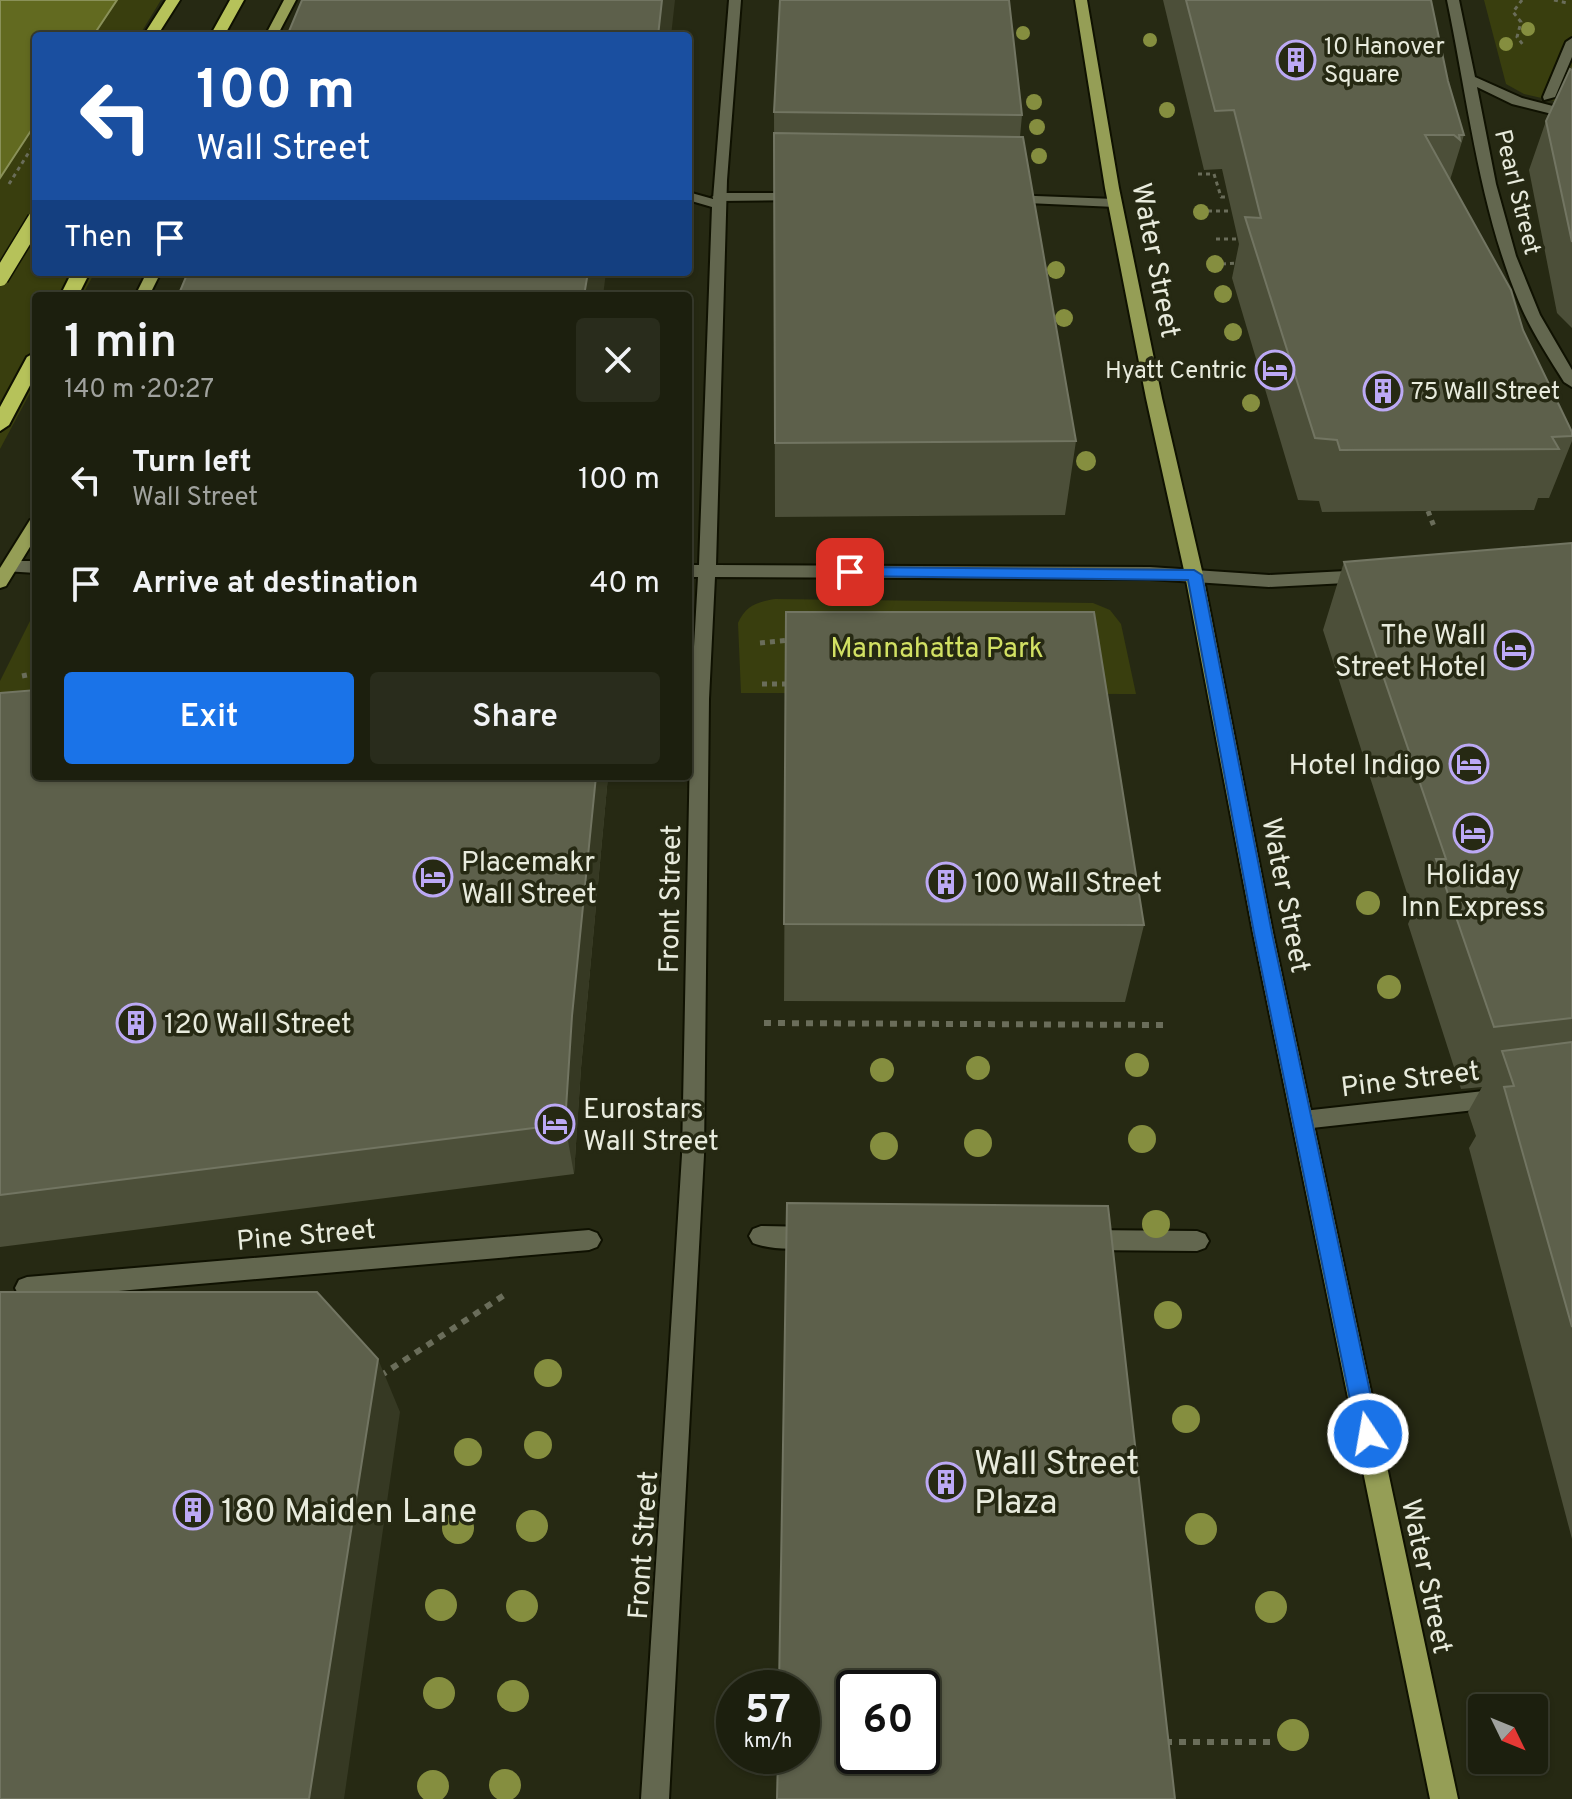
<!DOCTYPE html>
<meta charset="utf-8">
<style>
body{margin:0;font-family:Overpass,sans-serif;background:#292c1c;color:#f1f3f6;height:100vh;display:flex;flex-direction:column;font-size:30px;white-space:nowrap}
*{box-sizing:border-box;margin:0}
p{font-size:26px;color:#a0a29e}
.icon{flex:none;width:44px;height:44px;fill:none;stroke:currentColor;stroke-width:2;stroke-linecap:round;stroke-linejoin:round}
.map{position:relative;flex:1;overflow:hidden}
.drawer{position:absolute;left:32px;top:292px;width:660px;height:488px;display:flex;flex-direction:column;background:#1c1f0e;border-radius:8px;box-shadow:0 2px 6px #0004,0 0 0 2px #3a3d2e}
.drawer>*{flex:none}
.top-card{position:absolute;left:32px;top:32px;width:660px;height:244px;border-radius:8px;box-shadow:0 2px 6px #0004,0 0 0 2px #3a3d2e;background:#1a4fa0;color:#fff;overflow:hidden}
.needle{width:52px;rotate:133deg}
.tools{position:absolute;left:1468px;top:1694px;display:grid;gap:16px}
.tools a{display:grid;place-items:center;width:80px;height:80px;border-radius:8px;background:#1c1f0e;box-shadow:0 2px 6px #0004,0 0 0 2px #3a3d2e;font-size:40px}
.speed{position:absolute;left:716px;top:1670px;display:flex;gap:16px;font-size:40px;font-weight:700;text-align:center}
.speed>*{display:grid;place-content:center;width:104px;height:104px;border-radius:50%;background:#1c1f0e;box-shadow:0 2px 6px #0004,0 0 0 2px #3a3d2e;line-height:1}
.speed small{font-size:20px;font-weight:400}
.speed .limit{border:4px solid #111;border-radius:12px;background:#fff;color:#111}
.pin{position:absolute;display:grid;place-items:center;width:68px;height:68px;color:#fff;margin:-34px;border-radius:16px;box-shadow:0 4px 12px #0006}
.me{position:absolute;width:88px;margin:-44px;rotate:348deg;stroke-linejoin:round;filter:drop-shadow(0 0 6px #0008)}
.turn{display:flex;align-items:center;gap:28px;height:168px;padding:0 32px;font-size:36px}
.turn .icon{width:104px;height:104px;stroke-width:2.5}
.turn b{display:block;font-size:56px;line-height:68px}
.then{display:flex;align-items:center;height:76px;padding:0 32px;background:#0003;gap:16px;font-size:30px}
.round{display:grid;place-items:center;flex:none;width:84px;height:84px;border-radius:8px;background:#292c1c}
.overview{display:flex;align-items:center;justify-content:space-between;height:136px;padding:0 32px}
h1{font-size:48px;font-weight:600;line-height:60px}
.primary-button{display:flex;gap:16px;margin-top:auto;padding:16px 32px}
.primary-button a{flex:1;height:92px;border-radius:8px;background:#1a73e8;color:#fff;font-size:32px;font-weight:600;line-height:92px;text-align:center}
.primary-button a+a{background:#292c1c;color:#f1f3f6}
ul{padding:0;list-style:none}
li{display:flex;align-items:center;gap:24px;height:104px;padding:0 32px}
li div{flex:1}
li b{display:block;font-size:30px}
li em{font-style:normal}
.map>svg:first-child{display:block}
</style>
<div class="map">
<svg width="1572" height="1799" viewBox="0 0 1572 1799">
<rect width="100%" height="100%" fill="#262913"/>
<path fill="#393e0e" d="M117 0H161L139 36H93Z
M1484 0H1572V75L1559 102 1524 94 1506 84Z
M36 123V272H95L82 296H36V382L0 449V178Z
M775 599 1093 603 1110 610 1121 624 1136 694 741 693 738 623C746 605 757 602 775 599Z
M36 609V748L0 751V681Z"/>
<path fill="#626a20" stroke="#8a9159" stroke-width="2" d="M0 0H117L93 36H36V123L0 178Z"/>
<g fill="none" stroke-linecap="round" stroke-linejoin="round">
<defs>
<path id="pedestrian" d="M1572 38V57L1555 97 1544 100 1543 97 1566 42Z
M799 193 806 197 804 200 719 201 712 197 719 193Z
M1007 195 1115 199 1122 203 1115 207 1002 202V196Z
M761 1226 813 1227 821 1230 825 1237 821 1244C804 1251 770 1250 753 1243L749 1236 753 1229Z
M589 1230 597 1233 601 1240 597 1247 589 1250 27 1299 19 1296 15 1288 19 1280 27 1277Z
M1085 1230 1197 1231 1205 1234 1209 1241 1205 1248 1197 1251 1085 1250 1077 1247 1073 1240 1077 1233Z"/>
<path id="minor" d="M729 0H741L727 180 716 565 1150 567 1269 575 1365 570 1374 576 1365 582 1269 587 1150 579 715 577 709 699 704 1155 669 1799H641L682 1155 691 699 698 577H688V565H699L712 207 688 200V192L713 199Z
M1447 0H1459L1475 77 1522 98 1572 111V119L1512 104 1477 87 1496 184 1516 256 1540 315 1572 370V387L1564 382C1548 356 1531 331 1519 302 1479 206 1468 101 1447 0Z
M10 561H36V573L4 571 2 567 4 563Z
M1502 1089 1510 1091 1513 1098 1510 1105 1502 1107 1303 1129 1295 1127 1292 1120 1295 1113 1303 1111Z"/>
<path id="primary" d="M284 0H296L277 36H265Z
M1075 0H1087L1119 188 1162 398 1203 575 1273 933 1458 1799H1430L1253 933 1185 575 1146 398 1105 188Z
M147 272H161L149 296H135Z
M36 519V537L6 586 0 588V568L30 520Z"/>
<path id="motorway" d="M166 0H180L157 36H143Z
M230 0H244L224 36H210Z
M72 272H90L78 296H60Z
M36 352V374L9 425 0 431V407L27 357Z"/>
</defs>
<use href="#pedestrian" stroke="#0f1101" stroke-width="4"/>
<use href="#minor" stroke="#0f1101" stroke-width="4"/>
<use href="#primary" stroke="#0f1101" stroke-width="4"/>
<use href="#motorway" stroke="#0f1101" stroke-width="4"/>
<path stroke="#6a6d5a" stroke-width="3" stroke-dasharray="4 4" stroke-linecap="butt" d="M1522 0 1513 12 1521 22 1517 37 1524 46
M1554 0 1567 3
M1198 174H1214L1221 197H1234
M9 184 36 141
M1208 211H1237
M1216 239H1243
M1222 264 1241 263"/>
<path stroke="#6a6d5a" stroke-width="5" stroke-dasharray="5 5" stroke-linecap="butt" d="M1428 511 1435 529
M760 643 791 640
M22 676 36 673
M762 684H790"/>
<path stroke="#6a6d5a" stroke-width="6" stroke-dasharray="7 7" stroke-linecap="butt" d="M764 1023 1164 1025
M380 1376 506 1294
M1165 1742H1276"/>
<use href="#pedestrian" fill="#63674f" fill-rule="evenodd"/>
<use href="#minor" fill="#63674f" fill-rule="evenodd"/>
<use href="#primary" fill="#959e56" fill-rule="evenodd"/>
<use href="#motorway" fill="#b6c25a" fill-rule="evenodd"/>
<defs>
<path id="motorway-bridge" d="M0 278 36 219"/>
</defs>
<use href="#motorway-bridge" stroke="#0f1101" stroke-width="19" stroke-linecap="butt"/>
<use href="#motorway-bridge" stroke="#b6c25a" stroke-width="16"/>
</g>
<g fill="#858e3f">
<circle cx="1528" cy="29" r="7"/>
<circle cx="1023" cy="33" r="7"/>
<circle cx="1150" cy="40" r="7"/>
<circle cx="1506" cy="44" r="7"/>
<circle cx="1034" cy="102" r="8"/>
<circle cx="1167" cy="110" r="8"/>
<circle cx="1037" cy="127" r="8"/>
<circle cx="1039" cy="156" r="8"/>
<circle cx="1201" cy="212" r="8"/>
<circle cx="1215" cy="264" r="9"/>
<circle cx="1056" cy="270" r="9"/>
<circle cx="1223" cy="294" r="9"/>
<circle cx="1064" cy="318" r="9"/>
<circle cx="1233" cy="332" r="9"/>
<circle cx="1251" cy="403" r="9"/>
<circle cx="1086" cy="461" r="10"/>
<circle cx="1368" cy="903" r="12"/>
<circle cx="1389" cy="987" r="12"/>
<circle cx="1137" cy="1065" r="12"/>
<circle cx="978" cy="1068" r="12"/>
<circle cx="882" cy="1070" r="12"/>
<circle cx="1142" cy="1139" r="14"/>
<circle cx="978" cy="1143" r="14"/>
<circle cx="884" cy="1146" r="14"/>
<circle cx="1156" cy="1224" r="14"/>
<circle cx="1168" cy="1315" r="14"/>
<circle cx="548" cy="1373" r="14"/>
<circle cx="1186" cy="1419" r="14"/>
<circle cx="538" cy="1445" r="14"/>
<circle cx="468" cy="1452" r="14"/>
<circle cx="532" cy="1526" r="16"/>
<circle cx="458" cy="1528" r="16"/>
<circle cx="1201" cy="1529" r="16"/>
<circle cx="441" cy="1605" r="16"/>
<circle cx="522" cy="1606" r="16"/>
<circle cx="1271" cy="1607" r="16"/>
<circle cx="439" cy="1693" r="16"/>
<circle cx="513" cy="1696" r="16"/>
<circle cx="1293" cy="1735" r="16"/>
<circle cx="505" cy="1785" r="16"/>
<circle cx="433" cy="1786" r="16"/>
</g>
<path fill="#4c4f39" d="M1163 0H1431L1448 81 1464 135 1450 180 1572 432V441L1549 498H1538L1534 510 1322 512 1319 501 1298 500 1232 278 1239 244 1222 169 1204 170Z
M1572 66V328L1557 313 1529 170 1546 121Z
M774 112 1022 115 1020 137 1076 441 1065 515 775 517Z
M1572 543V1539L1469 1148 1476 1136 1468 1112 1482 1087 1461 1089 1408 924 1413 912 1323 630 1344 562Z
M786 612 1144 925 1125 1002 784 1001Z
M0 693 36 776H608L581 1068 574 1174 0 1247Z"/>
<path fill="#363923" d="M662 0H675L671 36H658Z
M588 272H606L603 296H584Z
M596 776H608L581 1068 574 1174 565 1124 572 1016Z
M378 1359 400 1412 344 1799H309Z"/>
<path fill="#5d604b" stroke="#727562" stroke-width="2" fill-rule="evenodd" d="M302 0H662L658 36H287Z
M780 0H1009L1022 115 774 112Z
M1186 0H1431L1448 81 1464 135H1459L1460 140 1454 135H1425L1511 290 1523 330 1572 432V436L1552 437 1559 449 1340 450 1337 440 1315 438 1245 217 1261 218 1234 110 1215 111Z
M1570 69 1572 70V242L1546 121Z
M774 133 1023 137 1076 441 775 443Z
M188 272H588L584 296H178Z
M1572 543V1018L1494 1027 1436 859H1446L1344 562Z
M786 612H1094L1144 925 784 924Z
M36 690V776H596L572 1016 565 1124 0 1195V693Z
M1572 1042V1327L1504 1087 1514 1086 1502 1051Z
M787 1203 1108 1206 1175 1799H777L778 1756H802V1688H779ZM854 1688H922V1756H854Z
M0 1292H317L378 1359 309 1799H0Z"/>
<path fill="#1a73e8" stroke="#114b97" stroke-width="2" d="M850 567 1194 570 1202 575 1272 933 1379 1434 1376 1442 1368 1445 1360 1442 1357 1434 1254 933 1188 580 845 576 842 572Z"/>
<defs>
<symbol id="building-ring" viewBox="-11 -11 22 22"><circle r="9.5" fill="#262913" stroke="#bca9f5" stroke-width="1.5"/><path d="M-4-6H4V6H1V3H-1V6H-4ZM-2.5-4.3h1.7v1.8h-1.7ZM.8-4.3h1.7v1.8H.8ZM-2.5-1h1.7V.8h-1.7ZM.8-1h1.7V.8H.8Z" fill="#bca9f5"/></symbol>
<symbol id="hotel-ring" viewBox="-11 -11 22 22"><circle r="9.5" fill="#262913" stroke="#bca9f5" stroke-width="1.5"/><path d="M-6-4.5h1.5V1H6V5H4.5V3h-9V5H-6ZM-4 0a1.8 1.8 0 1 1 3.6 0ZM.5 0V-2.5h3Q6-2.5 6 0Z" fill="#bca9f5"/></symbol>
</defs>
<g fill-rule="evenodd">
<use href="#building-ring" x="1274" y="38" width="44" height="44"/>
<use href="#hotel-ring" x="1253" y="348" width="44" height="44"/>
<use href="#building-ring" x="1361" y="369" width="44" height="44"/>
<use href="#hotel-ring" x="1492" y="628" width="44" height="44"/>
<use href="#hotel-ring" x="1447" y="742" width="44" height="44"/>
<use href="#hotel-ring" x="1451" y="811" width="44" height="44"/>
<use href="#hotel-ring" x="411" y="855" width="44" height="44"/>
<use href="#building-ring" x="924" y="860" width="44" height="44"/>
<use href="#building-ring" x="114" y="1001" width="44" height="44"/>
<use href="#hotel-ring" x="533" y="1102" width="44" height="44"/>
<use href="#building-ring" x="924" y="1460" width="44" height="44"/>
<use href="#building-ring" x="171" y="1488" width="44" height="44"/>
</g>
<g text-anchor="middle" stroke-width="7" stroke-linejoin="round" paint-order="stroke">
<g font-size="24" fill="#e8ebdd" stroke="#262913" text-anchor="start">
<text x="1324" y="54">10 Hanover<tspan x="1324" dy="28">Square</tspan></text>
<text x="1247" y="378" text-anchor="end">Hyatt Centric</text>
<text x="1411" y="399">75 Wall Street</text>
</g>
<g font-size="24" fill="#e8ebdd" stroke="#262913">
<text transform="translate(1518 192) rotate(76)" y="8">Pearl Street</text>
</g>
<g font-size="28" fill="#e8ebdd" stroke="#262913">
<text transform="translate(1157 260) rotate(79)" y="10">Water Street</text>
<text transform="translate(1287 895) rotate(79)" y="10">Water Street</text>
<text transform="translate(669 899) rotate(-89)" y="10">Front Street</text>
<text transform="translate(1410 1078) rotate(-7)" y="10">Pine Street</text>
<text transform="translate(306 1234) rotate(-5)" y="10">Pine Street</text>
<text transform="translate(642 1545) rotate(-86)" y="10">Front Street</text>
<text transform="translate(1428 1576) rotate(78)" y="10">Water Street</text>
</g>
<g font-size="28" fill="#e8ebdd" stroke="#262913" text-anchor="start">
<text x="1486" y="644" text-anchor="end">The Wall<tspan x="1486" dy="32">Street Hotel</tspan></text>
<text x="1441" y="774" text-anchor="end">Hotel Indigo</text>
<text x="461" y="871">Placemakr<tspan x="461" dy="32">Wall Street</tspan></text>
<text x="1473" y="884" text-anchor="middle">Holiday<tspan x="1473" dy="32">Inn Express</tspan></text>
<text x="974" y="892">100 Wall Street</text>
<text x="164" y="1033">120 Wall Street</text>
<text x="583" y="1118">Eurostars<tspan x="583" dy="32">Wall Street</tspan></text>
</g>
<g font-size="28" fill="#d2e163" stroke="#262913">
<text x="937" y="657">Mannahatta Park</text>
</g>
<g font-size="34" fill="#e8ebdd" stroke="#262913" text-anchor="start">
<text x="974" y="1474">Wall Street<tspan x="974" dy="39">Plaza</tspan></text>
<text x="221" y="1522">180 Maiden Lane</text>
</g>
</g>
</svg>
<div class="tools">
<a><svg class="needle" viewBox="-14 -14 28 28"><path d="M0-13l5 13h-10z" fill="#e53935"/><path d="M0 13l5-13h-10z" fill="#a0a29e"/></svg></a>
</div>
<div class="speed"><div>57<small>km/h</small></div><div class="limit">60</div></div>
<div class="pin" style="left:850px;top:572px;background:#d93025"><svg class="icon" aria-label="arrive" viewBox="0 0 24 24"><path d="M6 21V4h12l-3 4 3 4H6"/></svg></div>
<svg class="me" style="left:1368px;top:1434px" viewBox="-20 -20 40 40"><circle r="17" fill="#1a73e8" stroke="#fff" stroke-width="3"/><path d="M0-11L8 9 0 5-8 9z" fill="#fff"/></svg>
<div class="top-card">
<div class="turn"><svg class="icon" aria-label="left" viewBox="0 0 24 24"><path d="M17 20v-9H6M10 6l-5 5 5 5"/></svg><div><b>100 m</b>Wall Street</div></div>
<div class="then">Then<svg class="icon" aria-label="arrive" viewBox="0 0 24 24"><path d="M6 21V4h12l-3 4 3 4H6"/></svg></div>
</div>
<section class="drawer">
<div class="overview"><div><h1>1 min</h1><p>140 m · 20:27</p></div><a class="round"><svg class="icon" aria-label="close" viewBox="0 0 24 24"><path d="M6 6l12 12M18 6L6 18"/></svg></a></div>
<ul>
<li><svg class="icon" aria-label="left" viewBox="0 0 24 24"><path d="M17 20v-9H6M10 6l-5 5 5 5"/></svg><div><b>Turn left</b><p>Wall Street</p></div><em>100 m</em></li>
<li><svg class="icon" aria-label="arrive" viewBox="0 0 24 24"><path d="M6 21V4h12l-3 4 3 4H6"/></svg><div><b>Arrive at destination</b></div><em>40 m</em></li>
</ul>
<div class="primary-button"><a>Exit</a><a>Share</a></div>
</section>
</div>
